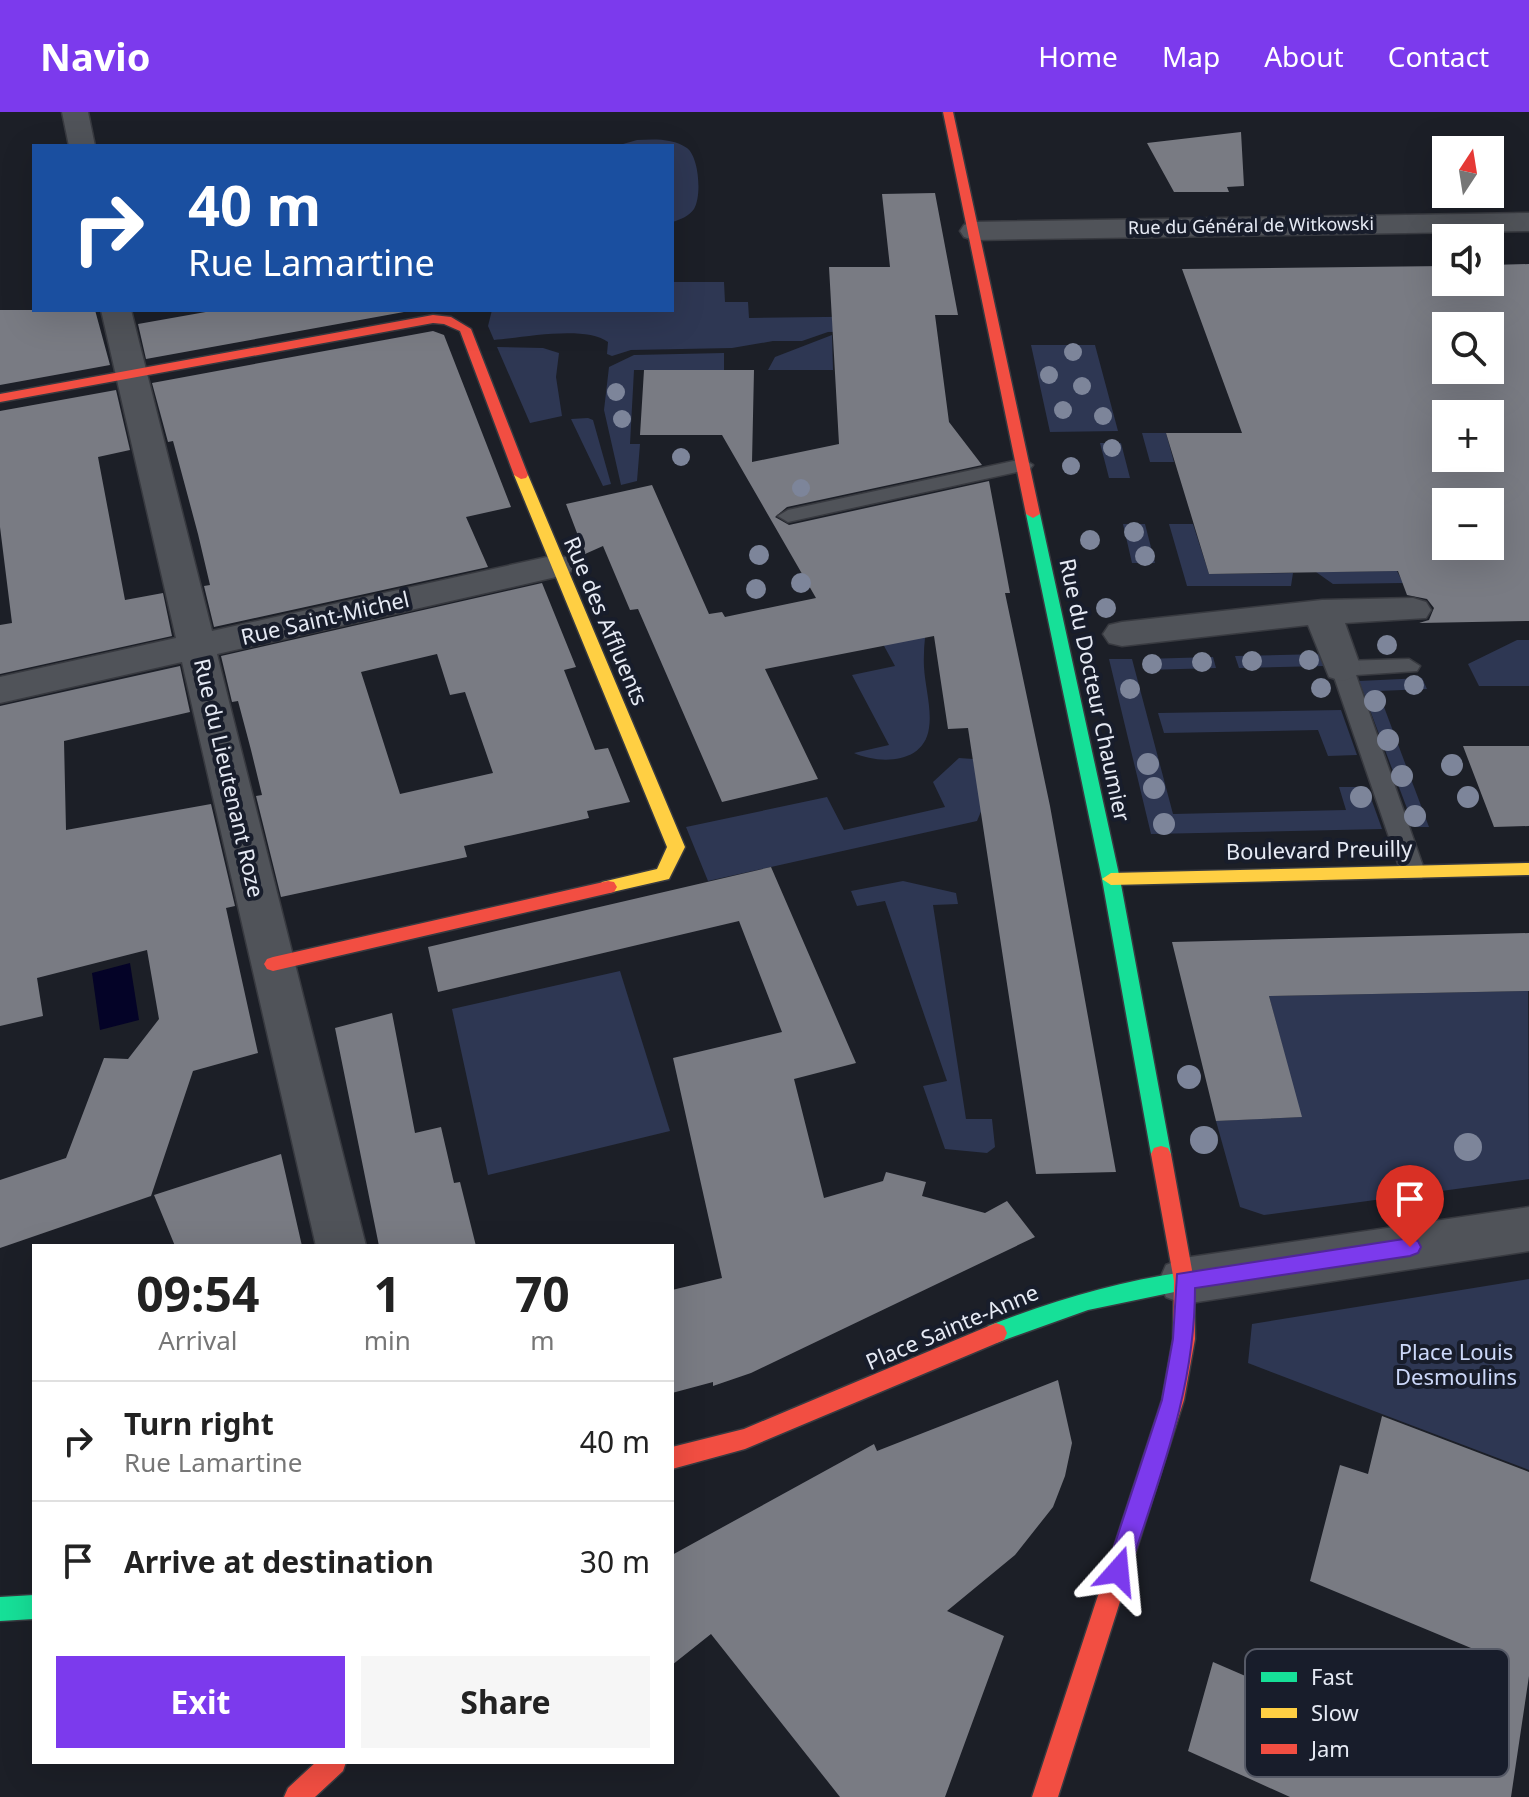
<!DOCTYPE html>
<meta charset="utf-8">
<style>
body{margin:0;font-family:"Noto Sans",sans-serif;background:#f6f6f6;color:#222;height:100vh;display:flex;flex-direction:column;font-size:30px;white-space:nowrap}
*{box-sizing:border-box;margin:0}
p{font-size:26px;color:#767676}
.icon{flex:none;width:44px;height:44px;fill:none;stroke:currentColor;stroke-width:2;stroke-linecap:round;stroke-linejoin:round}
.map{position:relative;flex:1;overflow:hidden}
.panel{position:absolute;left:32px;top:1132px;width:642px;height:520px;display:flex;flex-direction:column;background:#fff;border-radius:0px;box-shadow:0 8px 32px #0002}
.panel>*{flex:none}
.top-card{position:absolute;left:32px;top:32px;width:642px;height:168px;border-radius:0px;box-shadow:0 8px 32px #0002;background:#1a4fa0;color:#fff;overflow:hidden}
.needle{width:52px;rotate:12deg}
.buttons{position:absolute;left:1432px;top:24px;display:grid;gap:16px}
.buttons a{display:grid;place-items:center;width:72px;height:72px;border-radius:0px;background:#fff;box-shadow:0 8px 32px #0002;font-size:40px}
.pin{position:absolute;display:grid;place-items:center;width:68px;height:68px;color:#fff;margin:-82px -34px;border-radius:50% 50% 50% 0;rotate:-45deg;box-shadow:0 0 8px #0007}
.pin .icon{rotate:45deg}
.me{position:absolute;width:88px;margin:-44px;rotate:18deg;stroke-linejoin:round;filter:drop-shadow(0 0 6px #0008)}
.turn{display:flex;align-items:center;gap:28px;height:168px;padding:0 24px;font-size:36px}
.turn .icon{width:104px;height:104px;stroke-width:2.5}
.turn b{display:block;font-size:56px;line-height:68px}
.eta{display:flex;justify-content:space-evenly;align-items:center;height:136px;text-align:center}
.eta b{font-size:48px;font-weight:700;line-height:56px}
.primary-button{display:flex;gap:16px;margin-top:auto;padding:16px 24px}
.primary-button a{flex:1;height:92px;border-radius:0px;background:#7c3aed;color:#fff;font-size:32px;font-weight:700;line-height:92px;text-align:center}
.primary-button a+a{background:#f6f6f6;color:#222}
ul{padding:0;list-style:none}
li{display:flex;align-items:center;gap:24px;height:120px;padding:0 24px;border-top:2px solid #e0e0e0}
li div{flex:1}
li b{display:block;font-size:30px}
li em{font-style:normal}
header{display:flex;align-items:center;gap:48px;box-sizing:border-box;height:112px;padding:0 40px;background:#7c3aed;color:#fff}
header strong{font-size:38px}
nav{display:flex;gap:44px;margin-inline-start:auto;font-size:28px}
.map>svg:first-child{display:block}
</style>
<header>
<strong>Navio</strong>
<nav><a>Home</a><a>Map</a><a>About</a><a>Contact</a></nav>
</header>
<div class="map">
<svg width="1529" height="1685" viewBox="0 0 1529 1685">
<rect width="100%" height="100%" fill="#1c1f27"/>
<path fill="#2e3753" d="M637 28C653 27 673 26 687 36 699 45 702 84 694 97 689 104 680 108 672 110V34H616Z
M672 170H724L725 190H748L749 206 908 204 936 218 828 220 802 229H773L732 236 631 238 612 244 607 242 608 230C584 213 523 226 494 228L488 214 492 198H672Z
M832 223 833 258H768L775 245Z
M1031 233H1095L1118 319 1050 320Z
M497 235 543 236 559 241 556 265 562 304 530 311Z
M724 241V258H634L630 332H640L637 369 621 373 604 298 609 255 634 243Z
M588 306 593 308 611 372 603 374 571 307Z
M1142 321H1166L1174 350H1150Z
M1100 331H1121L1130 366H1109Z
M1123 412H1145L1155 451H1132Z
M1169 412H1193L1209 462 1293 461 1291 474H1187Z
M1397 459 1403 471 1333 472 1316 460Z
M928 499C926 518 923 536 924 555 925 574 932 597 929 616 924 653 878 652 854 641L889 633 852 563 895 554 883 532Z
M1517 528H1529V574H1479L1468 552Z
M1320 542 1324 554 1239 556 1235 544Z
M1213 545 1216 556 1146 558 1143 547Z
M1109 547H1132L1173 702 1346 698 1339 675H1367L1382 717 1151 722Z
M1422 566 1427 577 1378 579 1429 715H1414L1359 569Z
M1341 598 1357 643 1328 644 1318 618 1164 621 1158 601Z
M959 646 973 647 982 697 977 709 708 769 686 715 827 685 844 718 945 695 933 670Z
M903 769 956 781 958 792 933 793 966 1007H992L995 1035 987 1041 945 1037 923 974 947 969 885 789 857 794 851 779Z
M620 859 670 1019 488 1063 452 897Z
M1528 879 1529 1067 1264 1103 1240 1095 1216 1009 1301 1005 1269 884Z
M1529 1167V1358L1248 1251 1252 1212Z"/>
<path fill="#040327" d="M130 851 139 908 100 918 92 861Z"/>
<path fill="#797b83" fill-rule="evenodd" d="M1241 20 1244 74 1227 75 1229 80H1174L1147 31Z
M935 81 958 203H935L949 310 982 353 787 395 775 405 789 413 989 369 1010 481H1005L1050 694 1116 1060 1036 1062 968 616 948 617 934 524 765 557 818 667 722 690 638 497 630 498 603 434 585 442 566 392 652 373 709 502 722 500 725 505 816 486 722 323H640L644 258H754L752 350 839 332 829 155H890L882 82Z
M1529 152V509L1419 511 1429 508 1434 496 1427 487 1407 483 1398 459 1209 462 1166 321H1242L1182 157 1446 154V170H1490V153ZM1446 214H1490V258H1446ZM1446 302H1490V346H1446ZM1446 390H1490V434H1446Z
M0 198H95L110 253 0 273Z
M217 198H415L146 247 138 212Z
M433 219 444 223 511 395 466 405 488 455 214 515 204 474 210 473 198 422 173 329 168 330 152 271Z
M116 278 130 338 98 345 125 488 163 481 172 524 0 562V513L12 511 0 415V299Z
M542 471 576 555 564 558 595 638 608 636 630 690 587 699 589 706 464 734 467 745 281 785 256 684 262 683 251 638 238 589 232 590 221 544ZM437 542 450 583 465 580 493 661 400 682 361 560Z
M180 554 190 600 64 629 66 718 211 692 235 794 226 796 258 941 193 959 151 1084 0 1136V1068L66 1046 104 946 128 947 159 907 147 838 37 866 43 904 0 914V594Z
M1463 634H1529V714L1494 715Z
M771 755 856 951 794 967 824 1086 883 1069 886 1060 926 1070 922 1084 985 1101 1007 1089 1035 1125 751 1261 713 1274V1270L672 1281V1178L722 1166 673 946 782 920 739 809 438 880 428 835Z
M1529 821V879L1269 884 1302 1005 1216 1009 1172 830Z
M392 901 415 1021 441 1015 454 1071 460 1070 476 1134H379L335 916Z
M281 1042 302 1134H175L154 1083Z
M1058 1268 1072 1331 1065 1364 1053 1395 1015 1443 947 1499 1004 1524 945 1685H840L711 1522 672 1553V1443L874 1332 877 1339Z
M1382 1304 1529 1360V1564L1511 1685H1290L1188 1639 1213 1550 1301 1588 1310 1554 1465 1620 1483 1541 1310 1469 1340 1353 1368 1362Z"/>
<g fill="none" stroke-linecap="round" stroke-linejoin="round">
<defs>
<path id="lane" d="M1023 347 1033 353 1030 357 788 410 778 404 788 398Z
M1409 547 1420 554 1417 559 1356 563 1425 760 1422 766H1404L1401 760 1331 556 1342 549Z"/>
<path id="street" d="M62 0H88L95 34H69Z
M1529 101V119L974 128 964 125 960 119 964 113 974 110Z
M101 198H131L212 519 556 443 569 446 574 454 569 462 556 465 217 542 366 1134H316L182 550 0 591V565L176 526Z
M1413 486 1426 490 1431 498 1426 506 1345 511 1361 556 1355 565 1342 569 1329 565 1308 513 1122 534 1109 531 1103 522 1109 513 1122 510 1322 488Z
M1529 1095V1139L1184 1192 1166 1185 1159 1169 1166 1153 1184 1146Z"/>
<path id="fast" d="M1033 398 1040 402 1120 767 1171 1042 1168 1048 1161 1050 1154 1048 1151 1042 1102 767 1026 402Z
M1184 1160 1191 1162 1194 1169 1191 1176 1184 1178 1088 1198 996 1231 988 1228 985 1221 988 1214C1052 1189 1116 1170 1184 1160Z
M34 1483V1507L0 1509V1485Z"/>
<path id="slow" d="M521 359 528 363 685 735 669 767 608 781 599 775 602 770 657 757 667 735 514 363Z
M1529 751V763L1111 773 1102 767 1111 761Z"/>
<path id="jam" d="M943 0H953L1040 402 1033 406 1026 402Z
M433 203 451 205 471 217 528 363 526 366 521 367 514 363 460 219 444 212 433 211 0 290V282Z
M608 769 614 770 617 775 614 780 273 859 267 857 264 852 267 847 273 845Z
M1161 1034 1168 1036 1171 1042 1194 1169 1195 1227 1184 1288 1058 1685H1032L1162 1288 1173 1227 1174 1169 1151 1042 1154 1036Z
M996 1211 1004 1214 1007 1221 1004 1228 745 1337 672 1357V1335L744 1317Z
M316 1650H346L343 1659 315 1685H284L288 1676Z"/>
</defs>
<use href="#lane" stroke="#383a40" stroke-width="3"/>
<use href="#street" stroke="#383a40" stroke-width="3"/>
<use href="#fast" stroke="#383a40" stroke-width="3"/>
<use href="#slow" stroke="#383a40" stroke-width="3"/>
<use href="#jam" stroke="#383a40" stroke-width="3"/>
<use href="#lane" fill="#505359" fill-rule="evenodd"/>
<use href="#street" fill="#505359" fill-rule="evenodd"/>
<use href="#fast" fill="#16e098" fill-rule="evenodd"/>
<use href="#slow" fill="#ffcf43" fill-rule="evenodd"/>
<use href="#jam" fill="#f24e42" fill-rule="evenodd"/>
</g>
<g fill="#7d859a">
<circle cx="1073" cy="240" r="9"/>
<circle cx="1049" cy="263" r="9"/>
<circle cx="1082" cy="274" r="9"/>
<circle cx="616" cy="280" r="9"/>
<circle cx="1063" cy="298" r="9"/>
<circle cx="1103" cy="304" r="9"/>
<circle cx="622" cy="307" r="9"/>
<circle cx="1112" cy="336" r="9"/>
<circle cx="681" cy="345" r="9"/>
<circle cx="1071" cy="354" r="9"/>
<circle cx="801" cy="376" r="9"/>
<circle cx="1134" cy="420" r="10"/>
<circle cx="1090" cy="428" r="10"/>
<circle cx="759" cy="443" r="10"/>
<circle cx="1145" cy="444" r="10"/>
<circle cx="801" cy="471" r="10"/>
<circle cx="756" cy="477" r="10"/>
<circle cx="1106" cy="496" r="10"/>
<circle cx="1387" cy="533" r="10"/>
<circle cx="1309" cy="548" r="10"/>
<circle cx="1252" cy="549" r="10"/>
<circle cx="1202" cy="550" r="10"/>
<circle cx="1152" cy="552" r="10"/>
<circle cx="1414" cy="573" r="10"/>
<circle cx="1321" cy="576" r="10"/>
<circle cx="1130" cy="577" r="10"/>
<circle cx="1375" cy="589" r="11"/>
<circle cx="1388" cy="628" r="11"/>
<circle cx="1148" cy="652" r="11"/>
<circle cx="1452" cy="653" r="11"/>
<circle cx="1402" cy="664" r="11"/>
<circle cx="1154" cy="676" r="11"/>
<circle cx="1361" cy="685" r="11"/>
<circle cx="1468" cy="685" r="11"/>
<circle cx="1415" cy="704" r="11"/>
<circle cx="1164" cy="712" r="11"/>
<circle cx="1189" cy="965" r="12"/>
<circle cx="1204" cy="1028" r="14"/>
<circle cx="1468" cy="1035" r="14"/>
</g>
<path fill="#7c3aed" stroke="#51269a" stroke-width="2" d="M1410 1126 1418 1129 1421 1135 1418 1141 1410 1144 1195 1176C1195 1278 1160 1363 1129 1459L1126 1467 1118 1471 1109 1467 1106 1459 1162 1288 1173 1227 1177 1162Z"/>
<g text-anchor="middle" stroke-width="8" stroke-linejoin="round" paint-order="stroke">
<g font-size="18" fill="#e6eaf4" stroke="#181d2b">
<text transform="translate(1251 114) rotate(-1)" y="6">Rue du Général de Witkowski</text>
</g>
<g font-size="22" fill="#e6eaf4" stroke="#181d2b">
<text transform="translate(325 506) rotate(-13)" y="8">Rue Saint-Michel</text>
<text transform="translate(606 509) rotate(67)" y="8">Rue des Affluents</text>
<text transform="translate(1095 578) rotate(78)" y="8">Rue du Docteur Chaumier</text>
<text transform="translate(229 666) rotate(77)" y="8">Rue du Lieutenant Roze</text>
<text transform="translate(1319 738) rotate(-1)" y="8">Boulevard Preuilly</text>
<text transform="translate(952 1215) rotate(-23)" y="8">Place Sainte-Anne</text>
</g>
<g font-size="22" fill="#ccd8f9" stroke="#181d2b">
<text x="1456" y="1248">Place Louis<tspan x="1456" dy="25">Desmoulins</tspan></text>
</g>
</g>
<rect x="1245" y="1537" width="264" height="128" rx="12" fill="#181d2b" stroke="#565a67" stroke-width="2"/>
<rect x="1261" y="1560" width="36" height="10" fill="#16e098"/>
<rect x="1261" y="1596" width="36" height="10" fill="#ffcf43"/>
<rect x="1261" y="1632" width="36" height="10" fill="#f24e42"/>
<g font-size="22" fill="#e6eaf4">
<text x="1311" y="1573">Fast</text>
<text x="1311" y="1609">Slow</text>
<text x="1311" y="1645">Jam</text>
</g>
</svg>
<div class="buttons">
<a><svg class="needle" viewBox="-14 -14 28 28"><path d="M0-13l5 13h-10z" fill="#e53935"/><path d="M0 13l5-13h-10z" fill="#767676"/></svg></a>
<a><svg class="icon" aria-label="sound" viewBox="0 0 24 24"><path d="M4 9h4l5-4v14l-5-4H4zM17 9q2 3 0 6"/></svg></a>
<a><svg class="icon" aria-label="search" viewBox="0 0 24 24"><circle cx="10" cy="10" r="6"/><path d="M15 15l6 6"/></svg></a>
<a>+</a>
<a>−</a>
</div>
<div class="pin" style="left:1410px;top:1135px;background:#d93025"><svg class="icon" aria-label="arrive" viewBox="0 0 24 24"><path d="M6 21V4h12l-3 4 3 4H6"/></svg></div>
<svg class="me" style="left:1118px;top:1459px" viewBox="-20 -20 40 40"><path d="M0-17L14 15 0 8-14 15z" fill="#7c3aed" stroke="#fff" stroke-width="4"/></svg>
<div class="top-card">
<div class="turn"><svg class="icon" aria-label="right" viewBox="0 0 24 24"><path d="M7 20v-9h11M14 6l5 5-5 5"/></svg><div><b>40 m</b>Rue Lamartine</div></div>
</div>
<section class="panel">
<div class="eta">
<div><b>09:54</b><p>Arrival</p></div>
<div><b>1</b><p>min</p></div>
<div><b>70</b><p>m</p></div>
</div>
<ul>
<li><svg class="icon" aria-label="right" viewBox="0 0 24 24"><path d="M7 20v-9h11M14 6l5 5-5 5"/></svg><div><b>Turn right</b><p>Rue Lamartine</p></div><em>40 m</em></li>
<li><svg class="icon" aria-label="arrive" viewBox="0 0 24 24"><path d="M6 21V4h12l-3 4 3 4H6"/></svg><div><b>Arrive at destination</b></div><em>30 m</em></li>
</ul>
<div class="primary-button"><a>Exit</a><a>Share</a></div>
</section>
</div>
